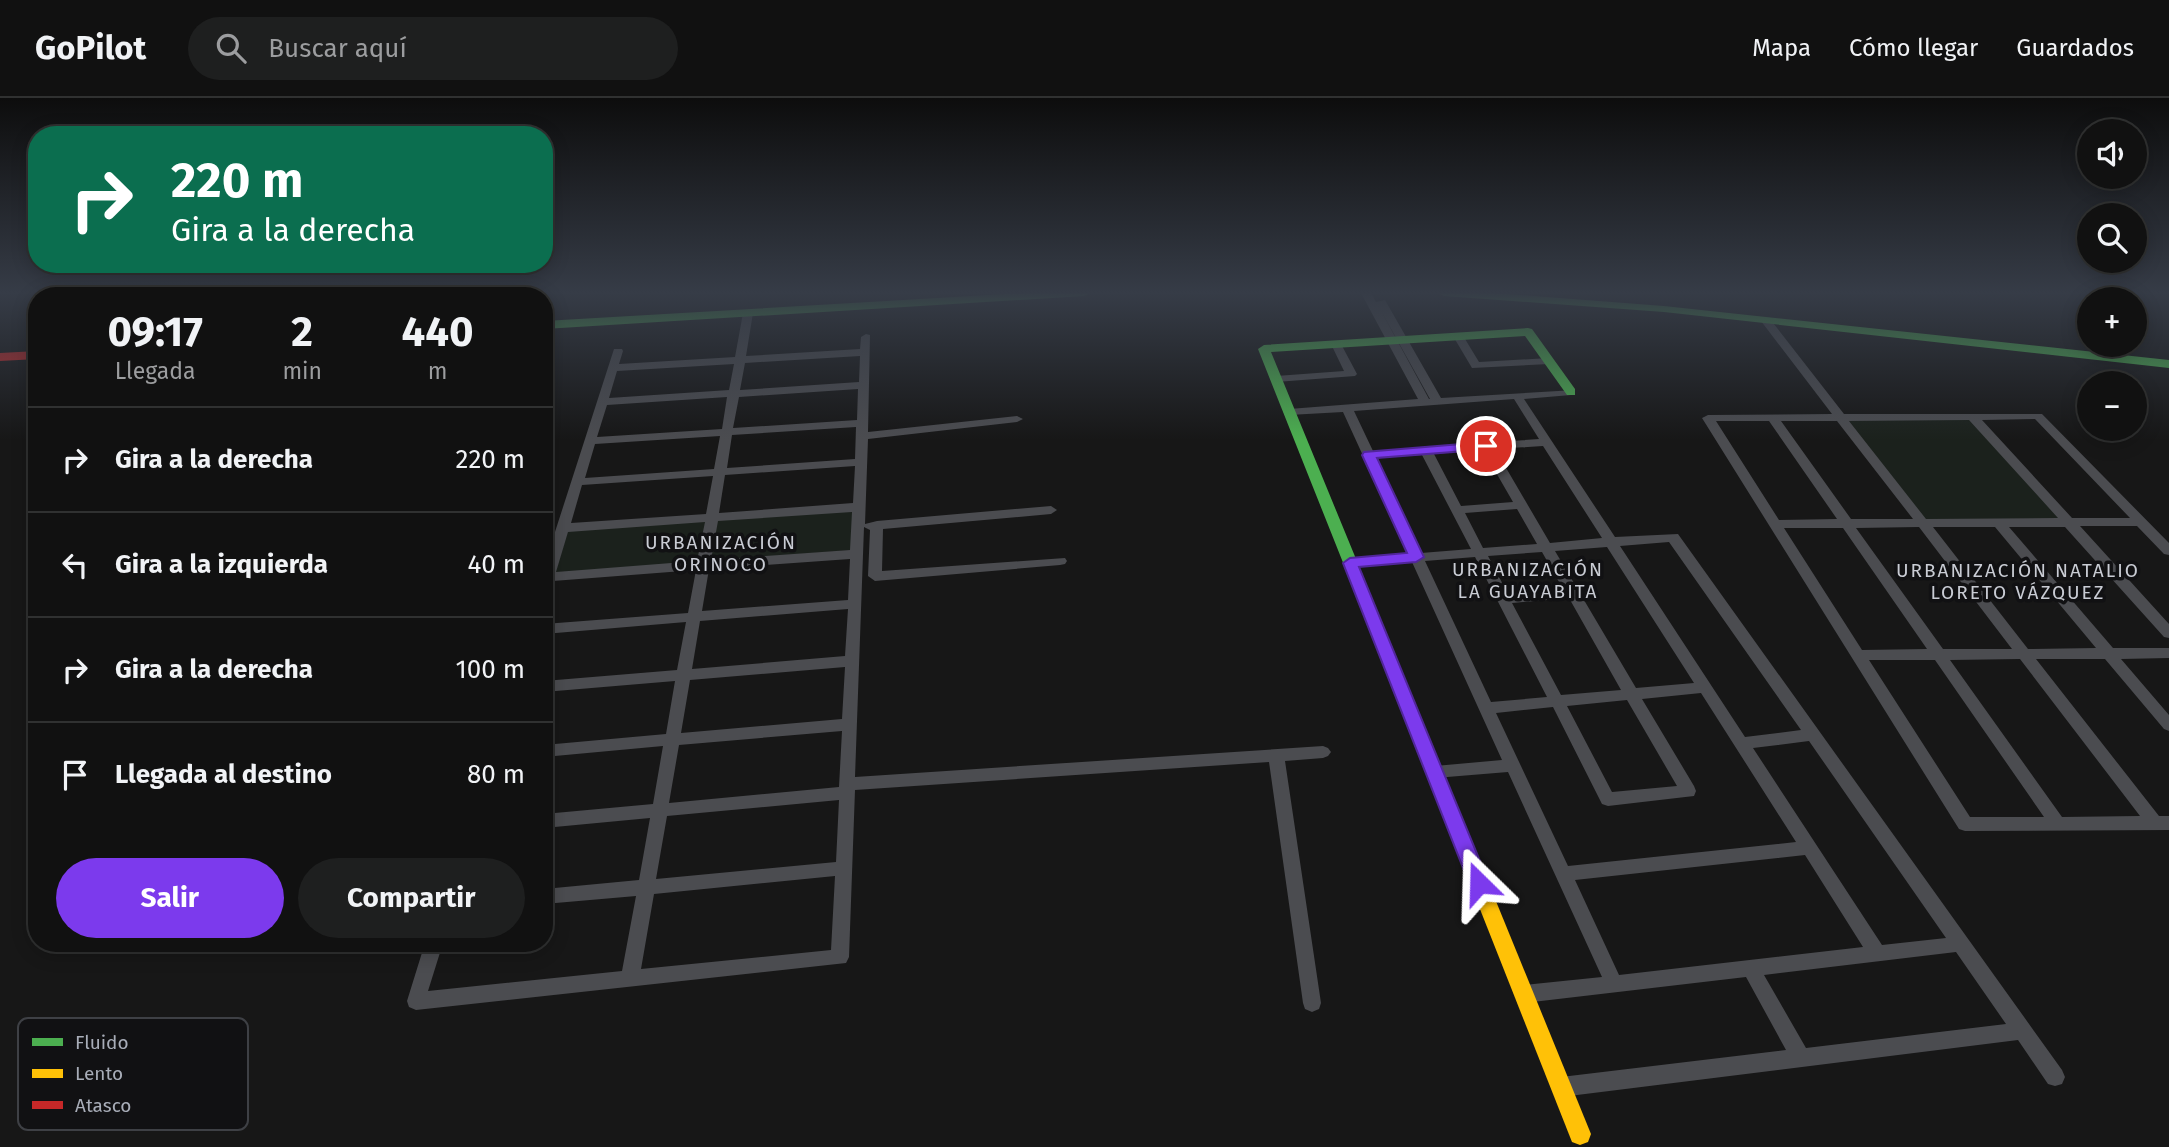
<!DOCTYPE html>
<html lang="es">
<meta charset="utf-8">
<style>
body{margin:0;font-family:"Fira Sans",sans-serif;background:#1e1f1f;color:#f1f3f6;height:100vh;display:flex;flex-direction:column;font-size:26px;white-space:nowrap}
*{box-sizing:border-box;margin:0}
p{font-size:23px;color:#9c9d9f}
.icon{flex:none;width:38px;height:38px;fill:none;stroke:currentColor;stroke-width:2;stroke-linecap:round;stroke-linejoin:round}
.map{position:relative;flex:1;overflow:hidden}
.panel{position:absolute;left:28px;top:189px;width:525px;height:665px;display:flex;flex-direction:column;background:#111;border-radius:28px;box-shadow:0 4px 18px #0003,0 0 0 2px #303131}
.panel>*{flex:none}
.top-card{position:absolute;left:28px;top:28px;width:525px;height:147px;border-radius:28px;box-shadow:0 4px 18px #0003,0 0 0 2px #303131;background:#0b6e4f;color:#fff;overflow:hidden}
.controls{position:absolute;left:2077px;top:21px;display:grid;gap:14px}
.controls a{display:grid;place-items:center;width:70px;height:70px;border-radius:50%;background:#111;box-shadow:0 4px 18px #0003,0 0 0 2px #303131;font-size:35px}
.pin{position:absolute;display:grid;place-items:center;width:60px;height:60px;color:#fff;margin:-30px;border:4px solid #fff;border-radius:50%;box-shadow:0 2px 7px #0007}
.me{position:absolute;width:77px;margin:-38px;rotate:338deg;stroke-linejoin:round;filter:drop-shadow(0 0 5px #0008)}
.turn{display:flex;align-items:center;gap:24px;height:147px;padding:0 28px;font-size:32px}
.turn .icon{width:91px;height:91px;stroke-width:2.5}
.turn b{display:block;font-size:49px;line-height:60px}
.eta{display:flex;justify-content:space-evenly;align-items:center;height:119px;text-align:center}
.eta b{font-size:42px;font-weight:700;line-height:49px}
.primary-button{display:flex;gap:14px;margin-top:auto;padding:14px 28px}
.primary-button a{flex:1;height:80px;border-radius:42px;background:#7c3aed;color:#fff;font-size:28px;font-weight:700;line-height:80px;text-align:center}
.primary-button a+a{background:#1e1f1f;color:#f1f3f6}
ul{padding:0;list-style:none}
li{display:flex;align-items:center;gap:21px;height:105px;padding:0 28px;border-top:2px solid #303131}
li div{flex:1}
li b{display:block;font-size:26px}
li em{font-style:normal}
header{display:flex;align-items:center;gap:42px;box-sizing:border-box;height:98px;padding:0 35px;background:#111;border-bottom:2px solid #303131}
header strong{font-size:33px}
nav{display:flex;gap:38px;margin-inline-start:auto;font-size:24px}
.search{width:490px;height:63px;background:#1e1f1f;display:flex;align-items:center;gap:18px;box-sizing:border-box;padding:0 24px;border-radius:38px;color:#9c9d9f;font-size:26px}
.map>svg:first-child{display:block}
</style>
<header>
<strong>GoPilot</strong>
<div class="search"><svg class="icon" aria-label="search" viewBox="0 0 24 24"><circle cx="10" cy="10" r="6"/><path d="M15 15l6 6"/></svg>Buscar aquí</div>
<nav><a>Mapa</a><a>Cómo llegar</a><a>Guardados</a></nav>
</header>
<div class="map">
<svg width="2169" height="1049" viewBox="0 0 2169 1049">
<rect width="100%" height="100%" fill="#171717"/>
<path fill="#1b211c" d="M1971 321 2061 421 1926 422 1848 322Z
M853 413 851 452 710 463 717 422Z
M706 423 698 464 555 475 568 433Z"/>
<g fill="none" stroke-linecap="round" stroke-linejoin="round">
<path fill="#4b4c50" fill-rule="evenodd" d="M337 195H348L346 198H335Z
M427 195H438L436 198H425Z
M448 195H458L456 198H446Z
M1361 195H1371L1376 204 1385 202 1441 300 1575 292V296L1571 297 1524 301 1615 439 1678 436 2062 972 2065 979 2062 986 2055 988 2048 986 2018 942 1561 999 1554 996 1551 989 1554 982 1561 979 1786 952 1746 879 1524 905 1518 902 1515 896 1518 890 1524 887 1602 879 1508 674 1435 680 1429 678 1427 674 1429 670 1435 668 1502 662 1412 464 1350 469 1343 465 1350 461 1408 456 1343 314 1289 317 1283 314 1289 311 1418 301ZM1380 211 1430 301H1429ZM1514 301 1539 341 1373 353 1354 313ZM1543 348 1602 440 1550 445 1495 351ZM1483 352 1513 404 1461 408 1434 356ZM1422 357 1471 451 1421 455 1376 360ZM1517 411 1537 446 1483 450 1465 415ZM1669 444 1801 632 1745 639 1620 448ZM1607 449 1694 585 1636 590 1555 453ZM1542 454 1563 491 1508 496 1488 458ZM1475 459 1547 599 1491 604 1425 463ZM1569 500 1621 592 1561 597 1512 505ZM1701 595 1796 744 1568 768 1496 615 1553 609 1602 706 1608 708 1694 698 1696 693 1694 688 1642 601ZM1627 602 1677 688 1612 694 1567 608ZM1809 643 1946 840 1882 847 1753 650ZM1805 757 1863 849 1619 877 1575 782ZM1956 854 2006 926 1806 950 1764 877Z
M748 212 753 215 746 258 860 251 861 239 866 236 870 237 868 334 1017 318 1023 321 1017 324 868 341 865 426 877 423 1051 408 1057 412 1051 416 883 431 882 473 1065 460 1067 463 1065 466 1060 467 875 483 868 478 870 432 864 429 855 679 1323 648 1328 650 1331 654 1328 658 1323 660 1285 663 1321 905 1319 911 1312 914 1305 911 1303 905 1269 664 855 692 849 859 846 865 416 912 409 909 407 903 425 845H443L428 893 622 873 636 798 544 806V791L639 782 650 720 544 730V716L653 706 663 648 544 659V647L666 636 675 583 544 594V583L677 572 686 524 544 536V526L688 515 696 472 553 483 549 493 544 495V468L614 251H622L623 253 619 266 735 259 743 215ZM860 258 859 284 740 292 745 265ZM734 266 729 292 609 300 617 273ZM858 291 857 322 733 330 739 299ZM727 299 722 331 597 339 607 307ZM856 329 855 361 727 370 732 337ZM720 338 714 371 585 380 595 346ZM855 368 853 405 719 415 725 377ZM713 378 706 416 571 425 582 387ZM852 414 850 452 711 462 718 423ZM705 424 697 463 556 474 568 434ZM850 461 848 502 702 513 709 471ZM848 511 845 558 692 571 700 523ZM845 569 842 621 681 635 690 582ZM842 633 839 689 669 705 679 647ZM839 702 836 764 656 781 667 718ZM835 778 831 852 641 871 654 796Z
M1766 220 1770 221 1844 316H2042L2169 445V457L2164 456 2137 428H2080L2169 526V540L2164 539 2065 429H2009L2113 550H2169V560L2121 561 2169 617V633L2164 631 2105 561H2036L2159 718H2169V732L1965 733 1959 731 1702 320 1708 317 1832 316 1761 223ZM2035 321 2130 420H2072L1982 322ZM1969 322 2058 420 1926 421 1849 323ZM1716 323H1769L1837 421 1779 422ZM1781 323H1837L1913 421H1851ZM1919 429 2012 551H1943L1856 430ZM1933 429H1995L2096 550 2028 551ZM1784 430H1843L1927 551 1862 552ZM2020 561 2140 718 2062 719 1950 562ZM1869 562H1935L2044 719H1970Z
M1458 235 1462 236 1479 264 1549 260 1554 263 1549 266 1472 270 1453 238Z
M1336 243 1341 246 1357 276 1355 278 1276 284 1270 281 1276 278 1344 273 1331 246Z"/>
<path fill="#4caf50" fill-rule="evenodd" d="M1024 195H1090L1084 198 544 231V223Z
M1438 195H1493L1664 208 2169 262V270L1664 214 1444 198Z
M1528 230 1532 231 1575 291V297H1567L1525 238 1271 254 1393 551 1385 557 1379 555 1258 251 1264 247Z"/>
<path fill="#ffc107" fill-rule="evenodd" d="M1451 708 1457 710 1460 715 1591 1036 1588 1044 1580 1047 1572 1044 1442 715 1445 710Z"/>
<path fill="#c62828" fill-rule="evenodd" d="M37 253V261L0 263V255Z
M1385 545 1393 551 1460 715 1457 720 1451 722 1445 720 1442 715 1377 551Z"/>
</g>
<linearGradient id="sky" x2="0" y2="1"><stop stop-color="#0d0d0d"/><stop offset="0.57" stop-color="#363c47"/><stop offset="1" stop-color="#363c47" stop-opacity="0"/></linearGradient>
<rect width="2169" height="342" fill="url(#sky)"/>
<path fill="#7c3aed" stroke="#51269a" stroke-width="2" d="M1486 344 1493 348 1491 351 1377 360 1424 459 1416 464 1359 469 1489 785 1486 791 1479 793 1472 791 1469 785 1343 465 1350 460 1407 455 1362 357 1364 354Z"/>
<g text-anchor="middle" stroke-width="7" stroke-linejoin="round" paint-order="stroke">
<g font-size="19" letter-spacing="2" fill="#c9ccd4" stroke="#111113">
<text x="721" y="451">URBANIZACIÓN<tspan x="721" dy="22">ORINOCO</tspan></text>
<text x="1528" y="478">URBANIZACIÓN<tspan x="1528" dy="22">LA GUAYABITA</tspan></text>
<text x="2018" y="479">URBANIZACIÓN NATALIO<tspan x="2018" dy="22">LORETO VÁZQUEZ</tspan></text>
</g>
</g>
<rect x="18" y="920" width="230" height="112" rx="10" fill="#111113" stroke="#3e4045" stroke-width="2"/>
<rect x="32" y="940" width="31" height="8" fill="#4caf50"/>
<rect x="32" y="971" width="31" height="9" fill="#ffc107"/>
<rect x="32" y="1003" width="31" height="8" fill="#c62828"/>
<g font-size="19" fill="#a8adb8">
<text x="75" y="951">Fluido</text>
<text x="75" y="982">Lento</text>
<text x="75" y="1014">Atasco</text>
</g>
</svg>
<div class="controls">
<a><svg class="icon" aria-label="sound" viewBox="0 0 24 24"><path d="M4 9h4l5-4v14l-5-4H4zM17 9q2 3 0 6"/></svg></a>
<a><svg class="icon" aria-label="search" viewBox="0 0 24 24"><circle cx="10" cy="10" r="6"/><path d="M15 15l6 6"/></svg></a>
<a>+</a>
<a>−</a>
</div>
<div class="pin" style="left:1486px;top:348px;background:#d93025"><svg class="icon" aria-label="arrive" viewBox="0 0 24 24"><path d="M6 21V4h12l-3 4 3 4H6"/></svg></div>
<svg class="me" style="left:1479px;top:785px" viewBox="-20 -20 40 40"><path d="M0-17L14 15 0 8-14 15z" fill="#7c3aed" stroke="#fff" stroke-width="4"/></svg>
<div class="top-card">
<div class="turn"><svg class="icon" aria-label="right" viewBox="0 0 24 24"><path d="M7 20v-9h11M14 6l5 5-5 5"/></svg><div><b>220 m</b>Gira a la derecha</div></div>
</div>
<section class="panel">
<div class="eta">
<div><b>09:17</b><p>Llegada</p></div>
<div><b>2</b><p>min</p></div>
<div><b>440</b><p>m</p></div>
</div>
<ul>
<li><svg class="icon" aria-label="right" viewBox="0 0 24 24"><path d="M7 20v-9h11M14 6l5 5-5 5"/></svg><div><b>Gira a la derecha</b></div><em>220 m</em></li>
<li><svg class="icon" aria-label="left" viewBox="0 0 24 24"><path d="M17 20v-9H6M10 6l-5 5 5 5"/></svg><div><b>Gira a la izquierda</b></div><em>40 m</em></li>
<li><svg class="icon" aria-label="right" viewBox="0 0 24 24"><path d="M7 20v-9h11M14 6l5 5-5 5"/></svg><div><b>Gira a la derecha</b></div><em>100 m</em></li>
<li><svg class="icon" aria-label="arrive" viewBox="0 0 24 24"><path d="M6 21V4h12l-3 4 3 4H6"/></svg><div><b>Llegada al destino</b></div><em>80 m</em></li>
</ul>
<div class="primary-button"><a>Salir</a><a>Compartir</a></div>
</section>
</div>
